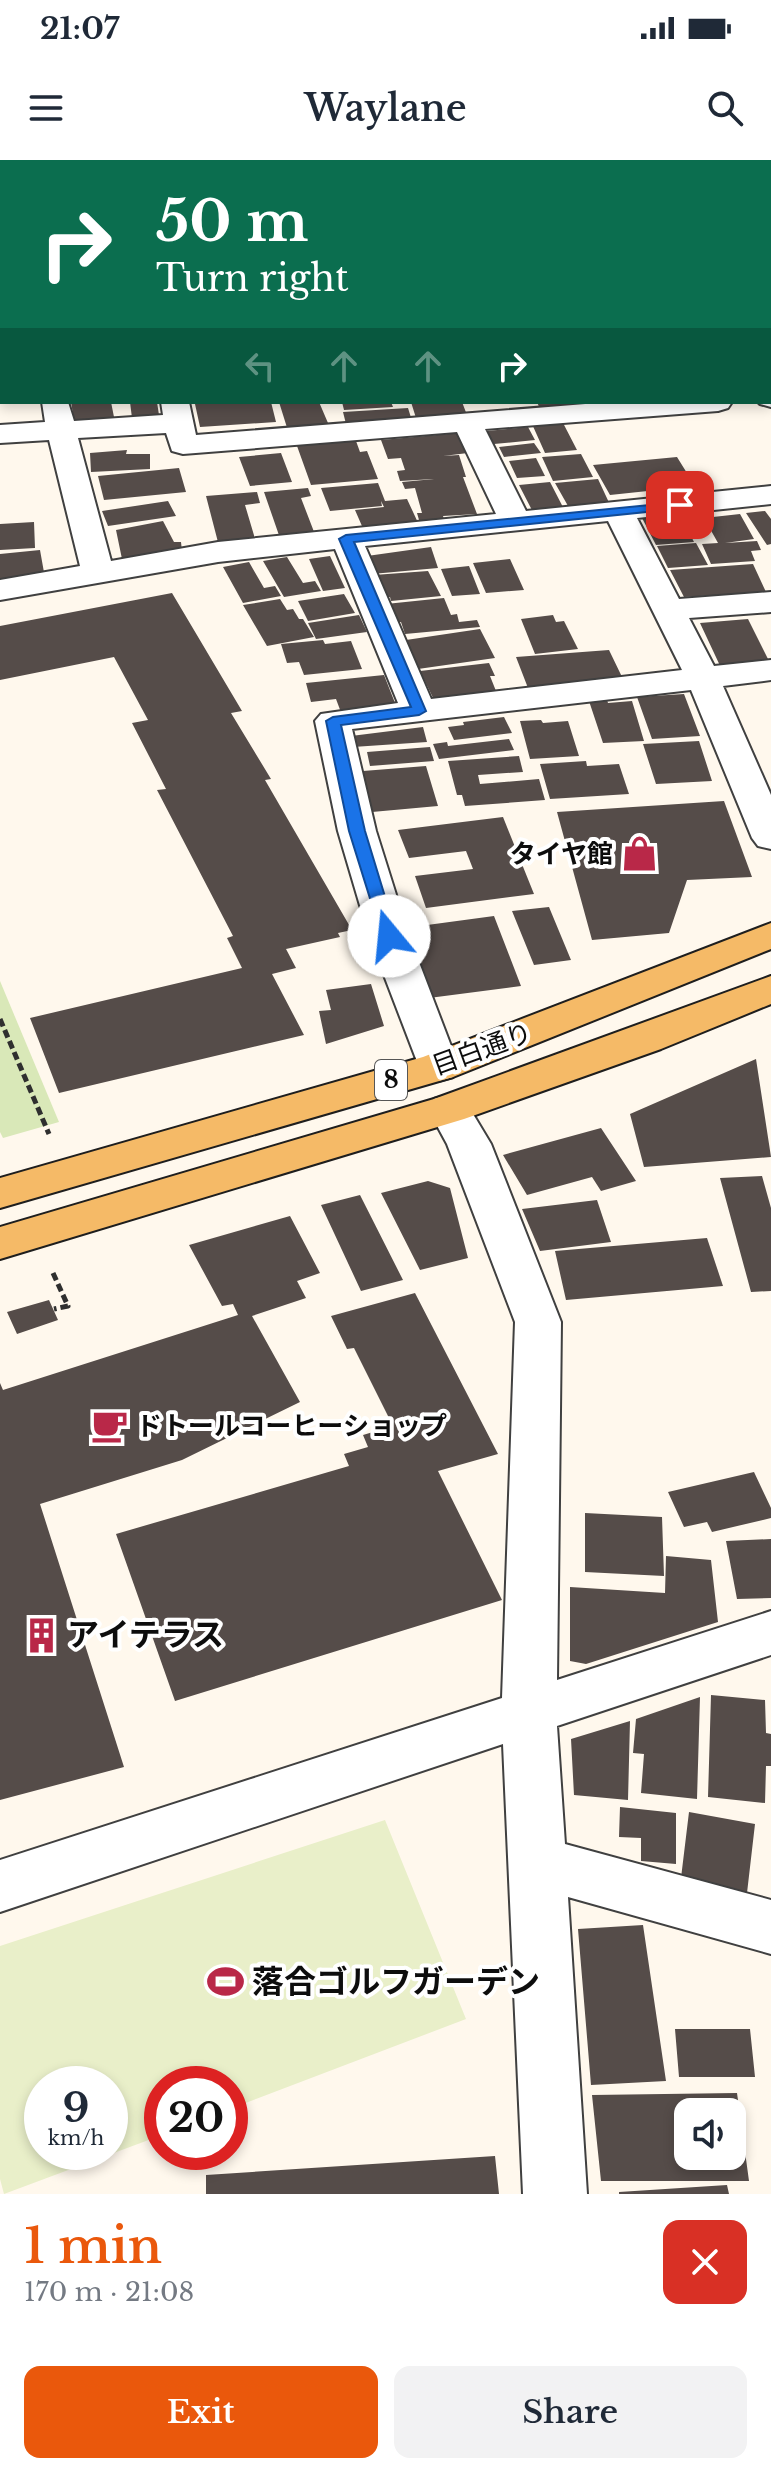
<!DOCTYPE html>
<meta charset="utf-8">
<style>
body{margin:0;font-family:"Libre Baskerville","Noto Sans JP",serif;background:#f2f2f3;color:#1f2937;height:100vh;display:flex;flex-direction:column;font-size:30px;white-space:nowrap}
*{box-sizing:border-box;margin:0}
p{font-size:26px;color:#747a83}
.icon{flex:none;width:44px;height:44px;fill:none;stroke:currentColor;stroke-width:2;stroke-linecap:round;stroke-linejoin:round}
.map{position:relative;height:2034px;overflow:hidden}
.details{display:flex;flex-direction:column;background:#fff;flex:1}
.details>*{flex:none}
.banner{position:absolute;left:0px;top:0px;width:772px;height:244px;box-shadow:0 4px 12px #0003;background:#0b6e4f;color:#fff;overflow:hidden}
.tools{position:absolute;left:674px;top:1938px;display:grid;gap:16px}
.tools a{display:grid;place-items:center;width:72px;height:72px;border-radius:16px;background:#fff;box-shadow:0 4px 12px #0003;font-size:40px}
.speed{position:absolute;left:24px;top:1906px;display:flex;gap:16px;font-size:40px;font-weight:700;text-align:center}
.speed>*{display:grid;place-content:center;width:104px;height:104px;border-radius:50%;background:#fff;box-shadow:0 4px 12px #0003;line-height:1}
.speed small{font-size:20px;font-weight:400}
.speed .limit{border:12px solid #d22;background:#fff;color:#111}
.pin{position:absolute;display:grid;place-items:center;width:68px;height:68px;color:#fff;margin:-34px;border-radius:16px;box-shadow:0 4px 12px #0006}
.me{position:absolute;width:88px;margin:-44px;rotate:343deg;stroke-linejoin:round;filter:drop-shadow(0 0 6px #0008)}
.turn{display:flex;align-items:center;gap:28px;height:168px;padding:0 24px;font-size:36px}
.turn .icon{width:104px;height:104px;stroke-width:2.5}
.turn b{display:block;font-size:56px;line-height:68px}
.lanes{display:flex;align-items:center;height:76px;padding:0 24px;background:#0003;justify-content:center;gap:40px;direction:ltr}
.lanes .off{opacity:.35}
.round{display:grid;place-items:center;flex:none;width:84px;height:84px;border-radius:16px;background:#f2f2f3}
.headline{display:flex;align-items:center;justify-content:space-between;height:136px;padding:0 24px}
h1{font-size:48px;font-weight:600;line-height:60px;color:#ea580c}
.primary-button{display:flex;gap:16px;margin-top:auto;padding:16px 24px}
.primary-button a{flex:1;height:92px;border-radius:16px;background:#ea580c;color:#fff;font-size:32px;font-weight:600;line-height:92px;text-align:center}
.primary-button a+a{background:#f2f2f3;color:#1f2937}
.status{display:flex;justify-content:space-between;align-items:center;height:56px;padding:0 40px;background:#fff;direction:ltr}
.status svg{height:22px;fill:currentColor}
header{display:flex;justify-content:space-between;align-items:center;height:104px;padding:0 24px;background:#fff;font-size:36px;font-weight:600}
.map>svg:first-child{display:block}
</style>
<div class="status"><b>21:07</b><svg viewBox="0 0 49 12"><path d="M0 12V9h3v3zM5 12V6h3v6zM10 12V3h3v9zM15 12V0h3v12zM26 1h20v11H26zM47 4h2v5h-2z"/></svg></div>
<header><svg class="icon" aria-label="menu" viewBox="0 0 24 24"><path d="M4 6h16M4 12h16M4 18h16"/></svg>Waylane<svg class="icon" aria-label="search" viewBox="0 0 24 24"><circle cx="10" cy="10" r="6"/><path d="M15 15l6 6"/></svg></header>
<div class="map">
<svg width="771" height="2034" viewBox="0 0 771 2034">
<rect width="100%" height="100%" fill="#fff8ed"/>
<path fill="#d9e8b8" d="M0 821 59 962 3 978 0 972Z"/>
<path fill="#e9efc9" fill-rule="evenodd" d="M385 1660 466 1859 230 1949V1924H162V1975L4 2034 0 2019V1786ZM42 1924H110V1992H42Z"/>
<path fill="#554c49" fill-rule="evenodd" d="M71 242H111L114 257 104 258 105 261 74 260Z
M130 242H157L159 255 132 258Z
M225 242H271L276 262 200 267 195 244Z
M279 242H319L331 270 289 274Z
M342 242H391L393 247 344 250Z
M411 242H462L467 255 416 258Z
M537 242H582L585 246 540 249Z
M408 248 413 264 347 268 343 252Z
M562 261 577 290 545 293 532 264Z
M528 267 535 280 494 284 487 271Z
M459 273 468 293 443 296 459 295 466 317H463L477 354 443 356 446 365 421 367 417 353H422L415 328 405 329 402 322 434 319 400 321 397 311 405 310 401 298 388 299 381 280Z
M356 281 360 292 367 291 378 319 311 325 297 286Z
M534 283 541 293 504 297 499 287Z
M127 290 126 294H150V309L91 312 90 293Z
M281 293 292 322 250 326 239 297Z
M581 294 593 317 553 321 542 297Z
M677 297 695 326 610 335 593 305Z
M536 298 545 316 517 318 509 301Z
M179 308 186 332 104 340 98 316Z
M598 319 612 349 572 353 555 323Z
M550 322 566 353 535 356 519 325Z
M378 323 385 341 407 339 420 367 365 373 355 350 384 347 381 341 382 346 330 351 321 328Z
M308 328 311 336 301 338 316 377 281 381 264 332Z
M257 332 260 343 245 345 256 382 219 386 206 336Z
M168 341 176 356 108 366 102 351Z
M765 351 771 359V384L767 385 746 353Z
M740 354 754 379 725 383 757 381 761 390 751 391 755 401 711 404 702 384 718 383 704 358Z
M672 355 682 371 688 370 694 382 656 385 642 358Z
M163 361 174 382H181L182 391 122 399 116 370Z
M34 362 35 388 0 390V364Z
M696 383 708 405 668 408 657 386Z
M431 387 438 408 372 414 367 396Z
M40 390 45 418 0 422V394Z
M330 396 345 428 323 431 309 399Z
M287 397 303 423 315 421 321 431 284 437 263 401Z
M510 399 524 430 486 433 473 403Z
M249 402 264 428 275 426 281 436 243 443 223 407Z
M753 404 766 432 684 437 670 410Z
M469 406 480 434 452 436 441 409Z
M428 411 441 436 391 441 390 437H383L374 415Z
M172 433 242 551 231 553 271 619 265 620 352 770 338 773 340 777 286 789 296 808 272 814 304 875 59 933 30 858 242 808 227 778 233 776 157 630 166 629 132 563 148 560 114 497 0 520V466Z
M344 434 355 453 308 461 298 441Z
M444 438 451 455 457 454 459 462 477 460 480 467 405 474 401 462 394 463 386 444Z
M280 439 287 450 293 449 299 459H303L314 477 267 486 243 445Z
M359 455 367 472 316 479 308 463Z
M553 455 556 462 564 461 578 489 535 494 521 459Z
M748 459 771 505 722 510 700 463Z
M480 469 495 498 418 509 406 480Z
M323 480 325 484 351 481 362 509 304 515 299 502 287 503 281 484Z
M609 490 623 519 528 528 516 497Z
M489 503 495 516H490L498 536 436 544 420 511Z
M384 515 397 548 342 555 336 539 311 542 306 523Z
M684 534 700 576 652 579 637 537Z
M607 540 608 543 632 541 644 581 603 583 589 541Z
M504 557 512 573 454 580 448 567 464 565 463 562Z
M541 560 543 563 568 561 579 596 530 599 520 561Z
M423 567 427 582 353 587 351 576Z
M509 579 514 590 439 599 433 584 447 582 448 586Z
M699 581 712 621 656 624 643 584Z
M430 587 434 601 370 606 367 592Z
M519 596 523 612 478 615 480 624 539 619 545 640 465 646 462 635H457L448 601Z
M586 601 587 606 619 604 629 634 550 639 540 604Z
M426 606 438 646 372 652 363 611Z
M724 641 752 717 687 720 669 773 592 780 557 652Z
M503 657 534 734 426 748 415 716 473 709 466 691 409 698 398 670Z
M549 747 571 800 534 805 512 751Z
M494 756 521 826 429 838 405 768Z
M371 824 384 866 326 884 319 851 331 850 326 830Z
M756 899 771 997 644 1007 630 954Z
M601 968 636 1021 601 1031 592 1017 527 1035 503 995Z
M762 1016 771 1048V1131L751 1132 720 1018Z
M428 1021 450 1028 468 1098 420 1110 381 1033Z
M360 1035 403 1120 361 1131 321 1045Z
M597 1040 611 1082 540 1091 522 1049Z
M290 1056 320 1113 297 1121 306 1138 252 1156 300 1242 182 1300 40 1344 124 1607 0 1640V1223L3 1230 238 1155 233 1144 222 1146 189 1085Z
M707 1078 723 1126 566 1140 555 1091Z
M415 1133 498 1294 438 1311 502 1440 175 1541 116 1374 349 1306 344 1294 368 1287 363 1275 393 1266 354 1188 347 1189 331 1156Z
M49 1140 58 1160 17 1174 7 1152Z
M754 1312 771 1348V1358L712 1372 707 1362 684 1367 668 1332Z
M585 1353 662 1357 664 1416 585 1412Z
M771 1379V1438L737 1439 726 1381Z
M666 1396 711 1400 718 1462 586 1504 570 1501V1427L665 1433Z
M711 1535 765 1540 766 1573 771 1574V1606H766L765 1643 708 1637Z
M700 1537 697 1639 641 1633 644 1594 633 1593 636 1559Z
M630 1561 628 1640 574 1635 571 1579Z
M620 1647 676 1653V1704L641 1701V1678L619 1677Z
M689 1652 755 1664 747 1733 681 1718Z
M643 1765 666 1921 591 1925 578 1769Z
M675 1869H750L755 1917H679Z
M737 1933 749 2021H601L592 1935ZM688 1952H732V1996H688Z
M495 1996 499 2034H206V2015Z
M727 2025 729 2034H619V2032Z"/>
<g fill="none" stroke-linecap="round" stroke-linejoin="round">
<defs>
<path id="minor" d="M190 0H214V2H190Z
M540 0H660L539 2Z
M0 4H2V18H0Z
M770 88H771V104H770Z
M0 121H2V137H0Z
M770 143H771V159H770Z
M770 184H771V200H770Z
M770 229 771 247 760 244 758 242H770Z
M42 242H68L74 261 163 255 161 242H189L196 275 610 242H732L728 248 718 251 485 269 526 351 771 326V344L637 358 679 439 771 432V452L689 458 714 506 771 500V520L723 526 771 635V689L758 686 752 678 691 530 352 569 376 671 409 776 459 907 453 917 438 921 423 917 369 776 338 671 315 561 321 554 398 543 335 389 218 402 0 440V420L80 406 49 280 0 283V265L45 262ZM457 272 496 354 218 382 111 401 78 278 166 273 172 291 183 294ZM608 361 682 510 431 539 365 386Z
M449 935 464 939 491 984 561 1162 557 1520 771 1451V1495L557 1566 565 1684 771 1740V1794L568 1737 587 2034H523L503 1584 0 1752V1700L502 1538 515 1162 447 984 428 949 434 939Z"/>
<path id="major" d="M771 763V789L453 917 0 1048V1018L423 897Z
M771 816V844L661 889 464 959 0 1099V1067L434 939Z"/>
</defs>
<use href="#minor" stroke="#404040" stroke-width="4"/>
<use href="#major" stroke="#1e1e1e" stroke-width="4"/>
<path stroke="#2f2f2f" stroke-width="5" stroke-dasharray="8 4" stroke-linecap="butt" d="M0 859 49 974
M53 1113 68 1146 54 1149"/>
<use href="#minor" fill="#fff" fill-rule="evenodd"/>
<use href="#major" fill="#f5ba67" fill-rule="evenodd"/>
</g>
<path fill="#1a73e8" stroke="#114b97" stroke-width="2" d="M680 342 686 345 685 348 354 382 426 551 419 555 341 565 365 671 397 776 389 781 383 780 349 671 326 561 333 557 411 547 339 379 346 375Z"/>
<defs>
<symbol id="shop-bare" viewBox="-9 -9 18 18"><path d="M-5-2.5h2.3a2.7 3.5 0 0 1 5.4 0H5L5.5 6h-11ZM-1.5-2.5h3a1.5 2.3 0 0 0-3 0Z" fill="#b92848" stroke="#fff" stroke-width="2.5" paint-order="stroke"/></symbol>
<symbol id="cafe-bare" viewBox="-9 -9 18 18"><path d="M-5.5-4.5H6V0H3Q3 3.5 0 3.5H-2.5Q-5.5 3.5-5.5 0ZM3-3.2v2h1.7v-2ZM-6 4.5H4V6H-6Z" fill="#b92848" stroke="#fff" stroke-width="2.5" paint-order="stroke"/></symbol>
<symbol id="building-bare" viewBox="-9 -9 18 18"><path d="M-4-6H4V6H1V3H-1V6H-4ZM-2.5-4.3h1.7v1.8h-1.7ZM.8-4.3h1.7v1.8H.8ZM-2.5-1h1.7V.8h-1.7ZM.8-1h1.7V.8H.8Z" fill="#b92848" stroke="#fff" stroke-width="2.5" paint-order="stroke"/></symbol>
<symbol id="stadium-bare" viewBox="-9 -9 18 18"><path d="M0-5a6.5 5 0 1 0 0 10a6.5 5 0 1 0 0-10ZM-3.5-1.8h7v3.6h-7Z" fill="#b92848" stroke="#fff" stroke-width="2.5" paint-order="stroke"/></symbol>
</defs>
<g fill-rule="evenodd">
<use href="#shop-bare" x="614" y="668" width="51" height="51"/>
<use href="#cafe-bare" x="84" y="1240" width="51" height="51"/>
<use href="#building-bare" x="16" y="1450" width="51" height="51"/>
<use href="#stadium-bare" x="200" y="1796" width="51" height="51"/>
</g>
<g text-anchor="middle" stroke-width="8" stroke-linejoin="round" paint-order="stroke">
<rect fill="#fff" stroke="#565656" stroke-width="2" x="375" y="900" width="32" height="40" rx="6"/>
<g font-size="24" font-weight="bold" fill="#0d0d0d">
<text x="391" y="928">8</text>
</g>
<g font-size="26" font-weight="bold" fill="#0d0d0d" stroke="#fff" text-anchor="end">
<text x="613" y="703">タイヤ館</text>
<text x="136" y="1275" text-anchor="start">ドトールコーヒーショップ</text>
</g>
<g font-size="26" fill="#0d0d0d" stroke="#fff">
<text transform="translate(482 889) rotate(-20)" y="9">目白通り</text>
</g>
<g font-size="32" font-weight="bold" fill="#0d0d0d" stroke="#fff" text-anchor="start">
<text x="67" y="1486">アイテラス</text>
<text x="252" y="1833">落合ゴルフガーデン</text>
</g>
</g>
</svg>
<div class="tools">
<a><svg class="icon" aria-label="sound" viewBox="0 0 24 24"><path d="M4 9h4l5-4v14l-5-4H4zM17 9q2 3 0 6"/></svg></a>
</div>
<div class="speed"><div>9<small>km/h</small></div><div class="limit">20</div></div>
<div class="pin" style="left:680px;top:345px;background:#d93025"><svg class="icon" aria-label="arrive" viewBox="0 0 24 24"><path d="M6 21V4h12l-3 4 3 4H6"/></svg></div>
<svg class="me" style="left:389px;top:776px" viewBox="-20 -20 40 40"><circle r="19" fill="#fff"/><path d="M0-13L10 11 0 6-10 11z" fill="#1a73e8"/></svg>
<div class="banner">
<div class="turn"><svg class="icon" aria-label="right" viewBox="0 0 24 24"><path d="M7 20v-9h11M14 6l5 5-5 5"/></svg><div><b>50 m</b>Turn right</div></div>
<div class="lanes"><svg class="icon off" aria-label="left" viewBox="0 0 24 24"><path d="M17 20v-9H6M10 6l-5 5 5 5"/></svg><svg class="icon off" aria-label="ahead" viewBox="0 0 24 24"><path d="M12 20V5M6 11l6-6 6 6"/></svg><svg class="icon off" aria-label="ahead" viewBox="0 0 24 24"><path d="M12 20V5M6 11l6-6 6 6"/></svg><svg class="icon" aria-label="right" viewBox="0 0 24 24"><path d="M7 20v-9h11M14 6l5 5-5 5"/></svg></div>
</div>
</div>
<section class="details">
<div class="headline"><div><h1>1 min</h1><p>170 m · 21:08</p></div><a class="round" style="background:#d93025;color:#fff"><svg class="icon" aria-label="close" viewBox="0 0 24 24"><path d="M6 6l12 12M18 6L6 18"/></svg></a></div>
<div class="primary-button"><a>Exit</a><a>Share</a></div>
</section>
